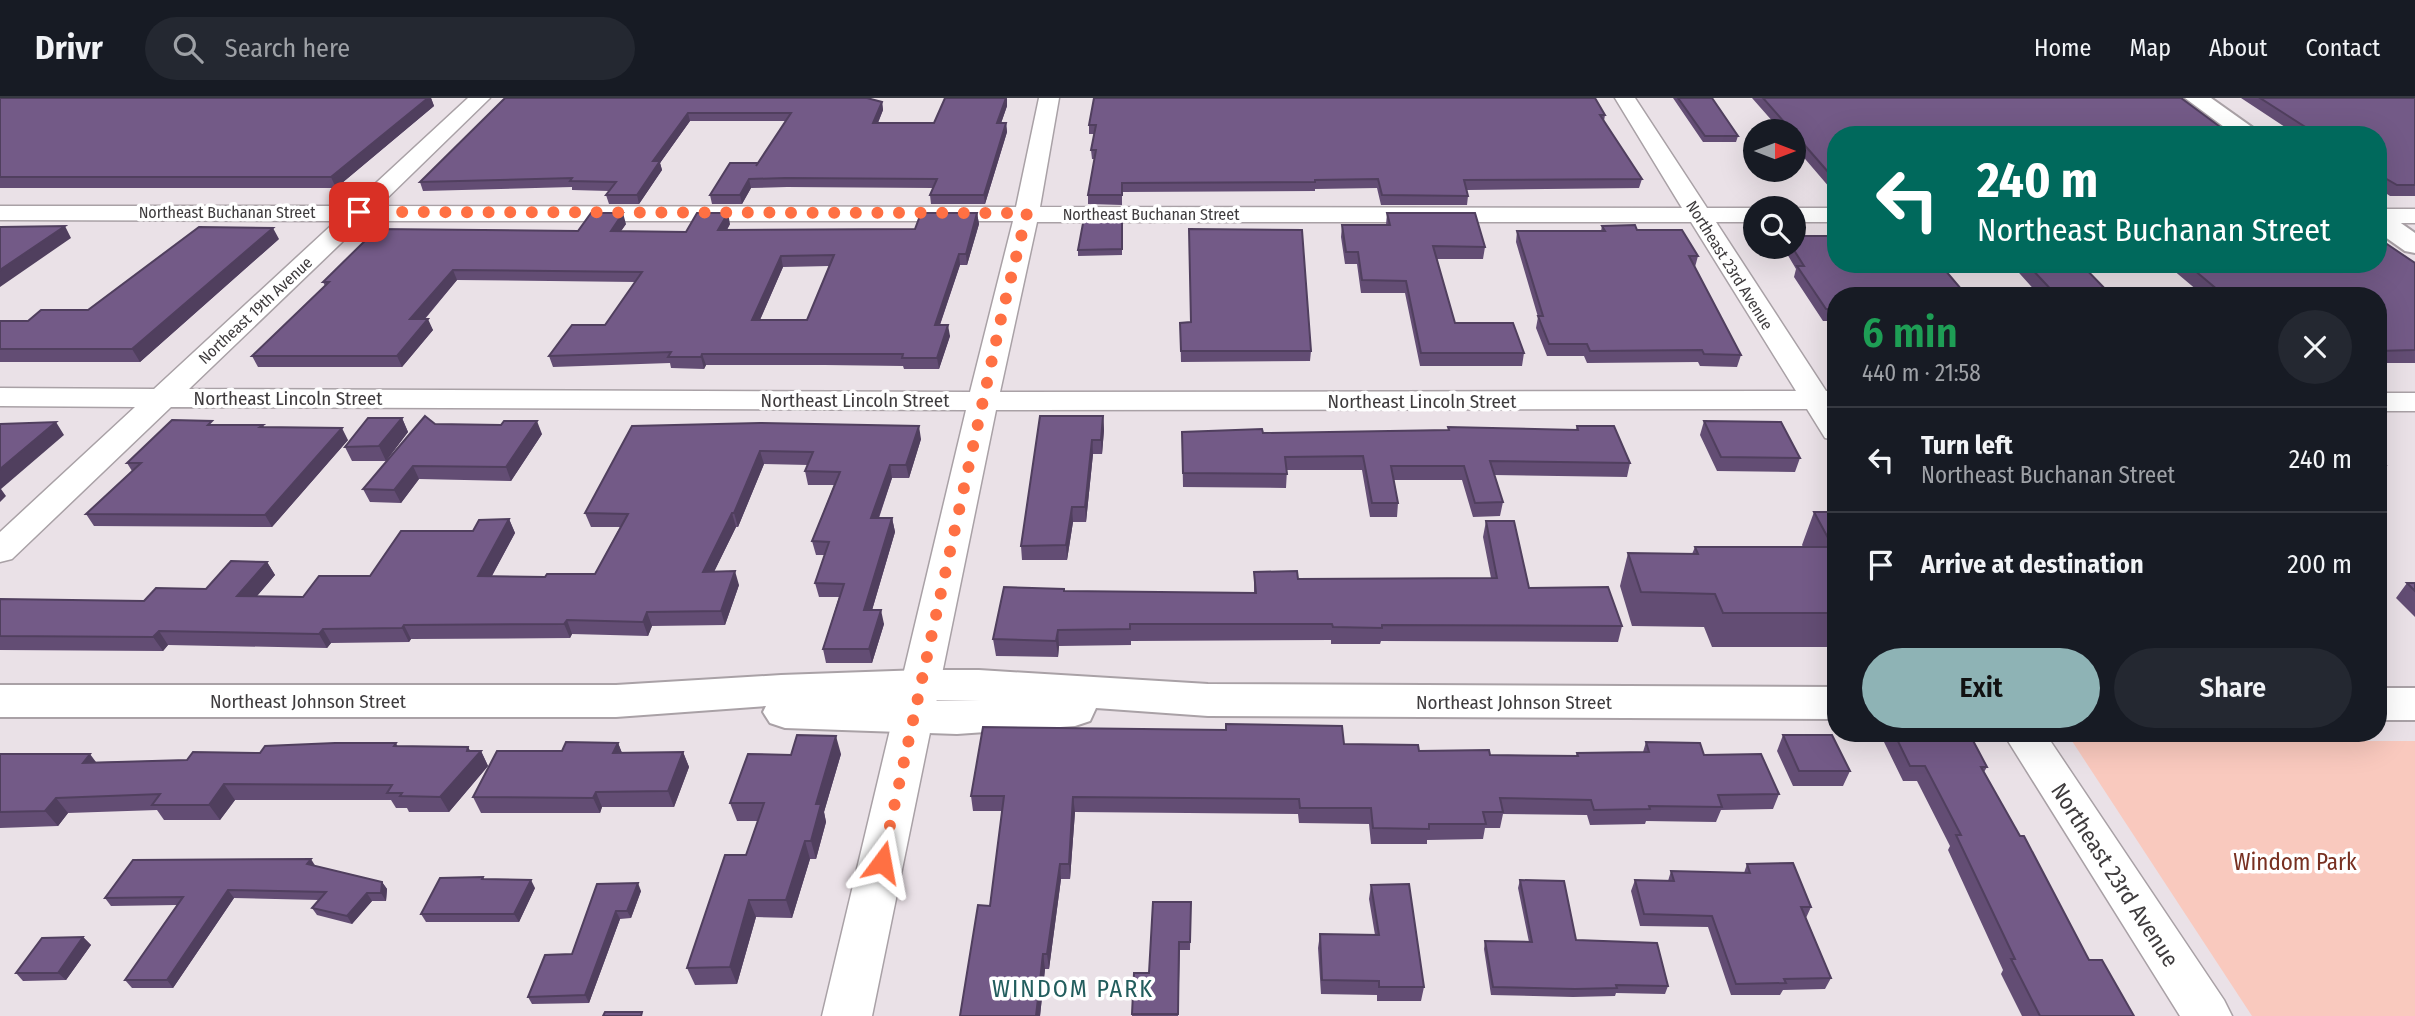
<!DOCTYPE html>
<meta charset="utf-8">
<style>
body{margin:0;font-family:"Fira Sans Condensed",sans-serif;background:#242831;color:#f1f3f6;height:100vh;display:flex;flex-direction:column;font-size:26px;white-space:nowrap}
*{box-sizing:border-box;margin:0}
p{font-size:23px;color:#9ea1a6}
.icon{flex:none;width:38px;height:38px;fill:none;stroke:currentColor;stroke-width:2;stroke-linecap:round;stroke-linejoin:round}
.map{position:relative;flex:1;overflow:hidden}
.details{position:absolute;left:1827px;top:189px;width:560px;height:455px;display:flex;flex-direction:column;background:#171b24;border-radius:28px;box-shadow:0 7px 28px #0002}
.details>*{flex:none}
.banner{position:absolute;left:1827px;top:28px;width:560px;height:147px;border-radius:28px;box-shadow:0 7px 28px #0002;background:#00695c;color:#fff;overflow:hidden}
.needle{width:46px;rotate:90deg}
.controls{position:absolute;left:1743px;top:21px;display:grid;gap:14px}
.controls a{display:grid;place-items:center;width:63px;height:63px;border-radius:50%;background:#171b24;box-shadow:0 7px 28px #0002;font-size:35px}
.pin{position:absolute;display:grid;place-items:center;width:60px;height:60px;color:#fff;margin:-30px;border-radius:14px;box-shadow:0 4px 10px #0006}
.me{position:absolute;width:77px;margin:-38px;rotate:13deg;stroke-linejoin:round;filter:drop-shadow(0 0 5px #0008)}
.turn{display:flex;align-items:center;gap:24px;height:147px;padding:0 35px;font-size:32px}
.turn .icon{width:91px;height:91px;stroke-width:2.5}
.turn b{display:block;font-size:49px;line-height:60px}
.round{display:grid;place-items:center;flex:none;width:74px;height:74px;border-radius:37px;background:#242831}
.overview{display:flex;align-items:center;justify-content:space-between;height:119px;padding:0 35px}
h1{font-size:42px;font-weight:600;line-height:52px;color:#1e9e55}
.primary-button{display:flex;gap:14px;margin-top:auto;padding:14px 35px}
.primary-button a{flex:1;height:80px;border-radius:42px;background:#8eb3b5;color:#111;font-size:28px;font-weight:600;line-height:80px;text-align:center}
.primary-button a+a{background:#242831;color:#f1f3f6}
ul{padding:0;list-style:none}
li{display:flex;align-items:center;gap:21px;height:105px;padding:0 35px;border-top:2px solid #363941}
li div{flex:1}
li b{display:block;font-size:26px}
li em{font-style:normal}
header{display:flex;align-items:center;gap:42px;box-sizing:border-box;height:98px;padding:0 35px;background:#171b24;border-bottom:2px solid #363941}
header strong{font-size:33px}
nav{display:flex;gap:38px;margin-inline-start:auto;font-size:24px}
.search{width:490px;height:63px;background:#242831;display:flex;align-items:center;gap:18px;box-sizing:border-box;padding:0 24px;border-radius:38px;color:#9ea1a6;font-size:26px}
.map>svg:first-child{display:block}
</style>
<header>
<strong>Drivr</strong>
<div class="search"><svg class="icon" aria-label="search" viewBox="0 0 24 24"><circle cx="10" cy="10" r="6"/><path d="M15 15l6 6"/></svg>Search here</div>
<nav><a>Home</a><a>Map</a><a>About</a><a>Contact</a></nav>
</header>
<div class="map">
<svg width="2415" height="918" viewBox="0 0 2415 918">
<rect width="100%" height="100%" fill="#eae1e7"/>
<path fill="#f9c9be" d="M2072 643H2415V918H2252Z"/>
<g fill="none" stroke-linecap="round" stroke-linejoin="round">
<defs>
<path id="minor" d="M468 0H490L379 108 1016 109 1039 0H1059L1040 109 1682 110 1615 0H1635L1707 110H1757L1755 124H1716L1826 293H1836V342L1825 340 1807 311 996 312 872 918H822L966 312 171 309 12 461 0 464V434L135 309 0 308V290L154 291 336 123 0 122V108H351ZM364 123H1013L970 294 189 291ZM1037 124H1691L1796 293 1000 294Z
M1792 110H1836V124H1794Z
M2378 111H2415V125H2378Z
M2378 295H2415V313H2378Z
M2003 635H2045L2224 902 2232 918H2180Z"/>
<path id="secondary" d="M2185 0H2211L2263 37H2235Z
M2378 114 2388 116 2415 135V155L2405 153 2378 134Z
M922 572H979L1208 586 1836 589V621L1208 618 1096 610 1090 623 1075 628 957 636 785 630 770 625 763 614 766 608 616 619H0V587H616L781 577ZM922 602H980L917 603Z
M2378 590H2415V622H2378Z"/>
</defs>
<use href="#minor" stroke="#a9a1a6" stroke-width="3"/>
<use href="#secondary" stroke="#a9a1a6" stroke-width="4"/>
<use href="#minor" fill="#fff" fill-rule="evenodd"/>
<use href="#secondary" fill="#fff" fill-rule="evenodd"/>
</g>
<path fill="#634d74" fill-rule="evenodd" d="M0 0H431L434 8 336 90H0Z
M505 0 882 4 883 12 878 25H934L1007 0V8L1001 25H1006L1007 34 985 106H931L930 97 933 90 787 89 751 90 742 106H712L710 97 758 65 786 23H690L660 65 662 72 639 106H609L606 97 609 93 572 92V89L423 93 420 84Z
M1673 0H1712L1738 38 1736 44H1703Z
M1752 0H2181L1836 37V97L1794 48V33H1781Z
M2241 0H2415V98H2390L2378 90V37H2297Z
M1605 17 1604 23 1642 81 1639 90 1467 92 1468 98 1467 107H1381L1377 90 1315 91V93L1122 94V107L1088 106V97L1095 61H1092L1091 52 1095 36H1089V27Z
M977 115 979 126 967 167H960L940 227 950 238 939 271H904L903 268 825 267H706L704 271 671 270 670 265 553 269 549 258 605 227 635 184 457 182 425 221 433 232 402 269H258L252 258 325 188 323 184 578 133 626 126 621 133 686 134 730 126 727 132 915 131ZM829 168 807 222H760L783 169Z
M1387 115 1485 149 1483 161H1437L1455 225 1524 255 1522 268H1420L1405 195H1361L1357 166H1345L1341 139 1342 127H1386Z
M1122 120V157L1078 158V152Z
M1602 128 1637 132 1698 158 1695 169 1741 257 1737 269 1700 268 1698 264 1587 265 1584 258H1547L1536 230 1538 219 1516 144 1517 133H1601Z
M279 141 140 264H0V223H28L88 212Z
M1783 149H1794L1836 198V223H1823L1794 179 1796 171Z
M2415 165V265H2378V198H2204L2166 166H2378Z
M2011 166H2081L2112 198H2040Z
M1191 224 1311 253 1310 263 1181 264 1180 225Z
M1103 318 1104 332 1102 356H1093L1086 424H1073L1067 462H1022L1021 448Z
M402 320 408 334 386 363H352L345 349Z
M1704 323 1800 360 1795 374 1717 373 1700 337Z
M435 326 542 336 511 383 419 381 401 405 370 404 363 391Z
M214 327H263L264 329 348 342 272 429 94 428 86 416 132 373 127 365Z
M632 328 921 341 909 380H892L879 420H892L895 434 872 512 884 526 872 565H826L823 551 839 499H819L815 485 825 457H816L812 443 834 387H808L805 373 808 367 764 366 738 429H736L714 474 739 487 725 527 652 528 648 538 572 536 570 540 411 541 409 544 331 545 327 550 168 547 163 553 0 552V501L144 503 206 491 267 464 275 477 257 498 303 499 370 478 473 433 509 421 515 435 492 478 545 479 595 476 620 429H591L585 415Z
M1577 328 1630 365 1627 379 1494 377 1503 404 1500 418 1473 419 1462 382H1394L1398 405 1397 419H1370L1362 372H1287L1286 390 1183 389 1182 334 1263 335 1448 332V329L1576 332Z
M2378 361 2385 367 2378 377Z
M1814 414H1836V549H1712L1704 529 1632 528 1620 488 1628 455 1692 456 1695 449H1803L1802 447Z
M1486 423 1529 490 1622 528 1618 544 1381 543 1380 546H1331V542L1131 543V547L1059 548 1058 559 996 558 993 541 1254 495V474L1298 481 1491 480 1483 439Z
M2407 485H2415V519L2396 500Z
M1888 635H1969L1987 669 1984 674 2089 862 2134 918H2022L2001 876 2003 872 1948 752 1950 748 1917 683H1903L1884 644Z
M1783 637 1850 673 1843 688H1793L1777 653Z
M1646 644 1704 657 1779 696 1773 711 1721 712 1716 724 1646 723 1645 726 1590 727 1587 717 1503 716 1500 730H1485L1483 741 1427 742V746H1371L1369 726 1299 725 1298 716 1075 714 1070 781H1061L1049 871H1045L1040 918H960L990 808 1002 713H973L971 698 1344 646 1419 653 1490 657 1576 658 1577 655 1643 654Z
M396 645 398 649H468L470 653H481L488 668 449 714H409L407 710H396L391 702H235L220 722H164L157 712 68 715 58 728 0 730V656L96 664 187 662 260 655Z
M618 645 622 655 683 654 689 669 674 709H602L600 715H481L473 699 562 653Z
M841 656 824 714 826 724 816 761H810L792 820 756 819 737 886 695 887 687 870 746 757 758 723H737L730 705 791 657Z
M1747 766 1811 809 1806 820 1831 880 1825 891 1783 892 1780 897H1731L1708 829 1640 828 1631 793 1635 782 1668 783 1671 773 1744 775Z
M316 768 382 784 387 791 386 803H372L352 826 317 817 312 810 319 802 234 800 173 890H132L125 882 177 807 111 808 105 800Z
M483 779 484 781 535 790 519 824H426L421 816Z
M1520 782 1576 842 1668 888 1665 896 1616 895 1615 898 1573 899 1491 897 1484 851 1485 843 1529 844 1518 790Z
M597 786 641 793 631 820 620 821 589 905 532 906 528 899 572 856Z
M1371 787 1424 889 1421 903H1377V897L1321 896 1318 850 1320 836 1375 837 1369 801Z
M1191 804 1190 852H1180L1178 918H1132L1134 875H1149Z
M83 839 91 847 66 882 23 883 16 875Z"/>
<path fill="#503f5e" d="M428 0H431L434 8 336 90 331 79Z
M1007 0V8L998 34 997 25Z
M882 4 883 12 874 34 873 25Z
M688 15 690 23 660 65 662 72 639 106 637 97 653 63Z
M1006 25 1007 34 985 106 984 97Z
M749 81 751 90 742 106 740 97Z
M623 115 626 126 614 143 611 133Z
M728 115 730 126 720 143 718 132Z
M977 115 979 126 967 167 966 156Z
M65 128 71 140 0 189V172Z
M273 130 279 141 140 264 132 251Z
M959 156 960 167 936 238 935 227Z
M781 158 783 169 755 233 752 222Z
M453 172 457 182 415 232 410 221Z
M428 221 433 232 402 269 397 258Z
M948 227 950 238 939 271 937 260Z
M702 256 706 267 704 271 701 259Z
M1103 318 1104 332 1102 356 1101 342Z
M402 320 408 334 386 363 379 348Z
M537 323 542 336 511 383 506 369Z
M56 324 64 337 1 391 6 398 0 404V371Z
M919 328 921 341 909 380 906 367Z
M342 330 348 342 272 429 265 417Z
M1092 342 1093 356 1086 424 1085 409Z
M760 353 764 366 738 429 734 415Z
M890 367 892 380 874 433 871 420Z
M413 368 419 381 401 405 394 392Z
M1072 409 1073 424 1067 462 1066 447Z
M732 415 736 429 707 488 703 474Z
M892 420 895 434 868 526 864 512Z
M509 421 515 435 484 492 478 478Z
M267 464 275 477 245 512 237 498Z
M735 473 739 487 725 527 721 513Z
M881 512 884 526 872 565 869 551Z
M647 514 652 528 648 538 643 524Z
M567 522 572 536 570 540 564 526Z
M404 527 411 541 409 544 402 530Z
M323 531 331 545 327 550 319 536Z
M1058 532 1059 548 1058 559 1056 543Z
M159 533 168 547 163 553 153 539Z
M836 638 841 656 824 714 826 724 816 761 811 743 816 706Z
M618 645 624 660 613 655Z
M468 649 474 660 481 653 488 668 449 714 440 699Z
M683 654 689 669 674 709 668 693Z
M90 656 102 672 83 665Z
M224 686 235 702 220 722 209 707Z
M596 694 602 709 600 715 593 700Z
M1073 699 1075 714 1070 781 1069 766Z
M56 700 68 715 58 728 45 713Z
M805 743 810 761 792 820 786 802Z
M311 761 316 769 307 766Z
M1060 766 1061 781 1049 871 1047 856Z
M531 782 535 790 519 824 514 816Z
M382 784 387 791 386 803 381 795Z
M638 785 641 793 631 820 627 813Z
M228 792 234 800 173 890 167 882Z
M367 795 372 803 352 826 347 818Z
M749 802 756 819 737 886 730 869Z
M616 813 620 821 589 905 585 897Z
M83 839 91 847 66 882 58 875Z
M1043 856 1045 871 1040 918H1036Z"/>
<path fill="#735a87" stroke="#503f5e" stroke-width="2" fill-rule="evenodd" d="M0 0H428L331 79H0Z
M505 0H867L882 4 873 25H934L945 0H1006L997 25H1006L984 97H930L937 81 785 80 749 81 740 97H710L730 65H758L756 68 791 15H688L653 63H660L637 97H606L616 84 570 83 572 80 420 84Z
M1094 0H1595L1605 17H1600L1642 81 1464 82 1468 98 1382 97 1378 81 1315 82V84L1122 85V97H1088L1096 52H1091L1096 27H1089Z
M1678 0H1712L1738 38H1705Z
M1763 0H2181L2231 37H1836V83L1794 35V33H1792Z
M2260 0H2415V87H2397L2378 76V37H2318Z
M591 115H623L611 133 686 134 697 115H728L718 132 915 131 921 115H977L966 156H959L935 227H948L937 260H902L903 256H702L701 259H668L671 254 549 258 572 227H605L642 174 453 172 410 221H428L397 258H252L329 184H323L377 131 578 133ZM834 157 807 222H752L781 158Z
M1387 115H1475L1485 149 1433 148 1455 225H1513L1524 255H1421L1406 183 1362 182 1358 154H1346L1342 127H1390Z
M1084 120H1122V151L1078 152Z
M1635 127 1637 132H1682L1698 158H1689L1741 257 1704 256 1702 252 1590 253 1587 246H1549L1538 218H1543L1517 133H1605L1602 128Z
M65 128 0 172V129Z
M199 129 273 130 132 251H0V223H28L41 212H88Z
M1189 131 1302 132 1311 253H1181L1180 225 1191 224Z
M1794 138H1836V166H1940L1967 198H1836V211H1826L1797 168H1804L1792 149H1794Z
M2378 140 2415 165V252L2378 253V198H2225L2187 166H2378Z
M2027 166H2081L2112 198H2057Z
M425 318 435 326 501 327 504 323H537L506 369 413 368 394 392 363 391Z
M1040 318H1103L1101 342H1092L1085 409H1072L1066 447 1021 448Z
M368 320H402L379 348 345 349Z
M172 322 212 323 208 327H263L260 329 342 330 265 417 86 416 141 365H127Z
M1704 323 1781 324 1800 360 1721 359Z
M56 324 0 371V326Z
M760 325 919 328 906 367H890L871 420H892L864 512H881L869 551H823L844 486 815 485 829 444 812 443 840 374 805 373 813 354 760 353 734 415H732L703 474 735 473 721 513 647 514 643 524 567 522 564 526 404 527 402 530 323 531 319 536 159 533 153 539 0 538V501L144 503 156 490 206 491 231 463 267 464 237 498 303 499 319 478H370L401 433H473L479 422 509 421 478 478 545 479 547 476H595L628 416 585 415 632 328Z
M1577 328H1614L1630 365 1490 363 1503 404 1475 405 1464 368H1391L1398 405H1372L1363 358 1285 359 1287 376 1183 375 1182 334 1262 331 1263 335 1449 332 1448 329 1578 332Z
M2378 361 2385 367H2378Z
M1814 414H1836V515H1723L1715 496 1641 494 1628 455 1698 456 1695 449H1833Z
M1486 423H1514L1529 490 1608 489 1622 528 1382 527V530L1333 529 1332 526H1130V531L1058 532 1056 543 993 541 1004 489 1064 491V493L1256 495 1254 474 1297 473 1298 481 1497 480Z
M2407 485H2415V493Z
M1226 626 1342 628 1344 646 1418 647 1419 653 1489 652 1490 657 1578 658 1577 655 1649 654 1646 644 1700 645 1704 657 1761 656 1779 696 1718 697 1722 709 1649 708 1650 711 1594 712 1591 702 1500 700 1503 714H1483L1486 726H1429V731L1373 730 1371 710H1300L1299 701 1073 699 1069 766H1060L1047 856H1043L1036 918H960L978 807 990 808 1004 698H971L983 629 1226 632Z
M1894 635H1969L1987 669H1981L2020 738H2024L2089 862H2102L2134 918H2040L2011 861H2015L1956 737H1961L1925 668H1910Z
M797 637 836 638 816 706H821L811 743H805L786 802H749L730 869 687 870 725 757H746L764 705H730L748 656 791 657Z
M1783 637H1832L1850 673H1799Z
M566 644 618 645 613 655 683 654 668 693 596 694 593 700 473 699 497 653H562Z
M335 645H396L394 648 468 649 467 653H481L440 699 400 698 402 695H387L392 687 224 686 209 707H152L160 696 56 700 45 713 0 714V656H90L83 665 187 662 193 654 260 655 265 648Z
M311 761 307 766 382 784 381 795H367L347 818 312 810 326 794 228 792 167 882H125L183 799 105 800 133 762Z
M1793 765 1811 809H1801L1831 880 1784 881 1786 885 1736 886 1712 818 1644 816 1635 782 1674 783 1671 773 1750 775 1747 766Z
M483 779 482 781 531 782 514 816H421L440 780Z
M1520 782 1564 783 1576 842 1657 845 1668 888 1616 887 1617 890 1575 891 1493 889 1485 843 1532 844Z
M638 785 627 813H616L585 897 528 899 545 857 572 856 597 786Z
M1409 786 1424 889H1379V883L1322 882 1320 836 1379 837 1371 787Z
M1153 804H1191L1190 844H1179L1178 916H1132L1134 875H1149Z
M83 839 58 875H16L42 840Z
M605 914H642L641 918H603Z"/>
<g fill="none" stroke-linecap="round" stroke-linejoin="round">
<path stroke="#ff7043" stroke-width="12" stroke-dasharray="0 21.6" d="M359 114 1027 115 1002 216 882 764"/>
</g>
<g text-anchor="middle" stroke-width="7" stroke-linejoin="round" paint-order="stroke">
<g font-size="16" fill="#3e3b3d" stroke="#fff">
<text x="227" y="120">Northeast Buchanan Street</text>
<text x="1151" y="122">Northeast Buchanan Street</text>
<text transform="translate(1730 167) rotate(58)" y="6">Northeast 23rd Avenue</text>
<text transform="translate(255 212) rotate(-43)" y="6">Northeast 19th Avenue</text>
</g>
<g font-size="19" fill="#3e3b3d" stroke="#fff">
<text x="288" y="307">Northeast Lincoln Street</text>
<text x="855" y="309">Northeast Lincoln Street</text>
<text x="1422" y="310">Northeast Lincoln Street</text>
<text x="308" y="610">Northeast Johnson Street</text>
<text x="1514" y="611">Northeast Johnson Street</text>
</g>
<g font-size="23" fill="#783021" stroke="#fff">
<text x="2295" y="772">Windom Park</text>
</g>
<g font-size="23" fill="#3e3b3d" stroke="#fff">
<text transform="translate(2115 777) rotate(57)" y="8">Northeast 23rd Avenue</text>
</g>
<g font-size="24" letter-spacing="2" fill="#225d5d" stroke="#fff">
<text x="1073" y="899">WINDOM PARK</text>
</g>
</g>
</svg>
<div class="controls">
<a><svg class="needle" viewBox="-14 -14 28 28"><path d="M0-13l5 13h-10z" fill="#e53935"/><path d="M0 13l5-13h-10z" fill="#9ea1a6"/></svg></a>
<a><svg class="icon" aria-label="search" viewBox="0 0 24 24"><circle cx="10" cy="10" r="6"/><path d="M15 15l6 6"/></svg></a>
</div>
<div class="pin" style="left:359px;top:114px;background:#d93025"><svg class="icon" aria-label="arrive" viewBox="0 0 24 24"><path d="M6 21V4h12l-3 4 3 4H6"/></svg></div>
<svg class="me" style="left:882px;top:764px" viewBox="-20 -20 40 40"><path d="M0-17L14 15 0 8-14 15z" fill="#ff7043" stroke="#fff" stroke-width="4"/></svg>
<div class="banner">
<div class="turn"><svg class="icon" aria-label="left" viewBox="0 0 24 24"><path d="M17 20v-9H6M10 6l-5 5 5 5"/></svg><div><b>240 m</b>Northeast Buchanan Street</div></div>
</div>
<section class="details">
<div class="overview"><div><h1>6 min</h1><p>440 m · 21:58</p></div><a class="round"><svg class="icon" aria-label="close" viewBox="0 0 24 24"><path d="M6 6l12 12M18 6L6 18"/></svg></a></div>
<ul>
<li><svg class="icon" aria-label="left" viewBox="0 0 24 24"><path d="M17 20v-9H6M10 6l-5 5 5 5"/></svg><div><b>Turn left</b><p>Northeast Buchanan Street</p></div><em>240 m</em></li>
<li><svg class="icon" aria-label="arrive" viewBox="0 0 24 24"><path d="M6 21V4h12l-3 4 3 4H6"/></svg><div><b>Arrive at destination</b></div><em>200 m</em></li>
</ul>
<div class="primary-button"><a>Exit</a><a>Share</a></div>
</section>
</div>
